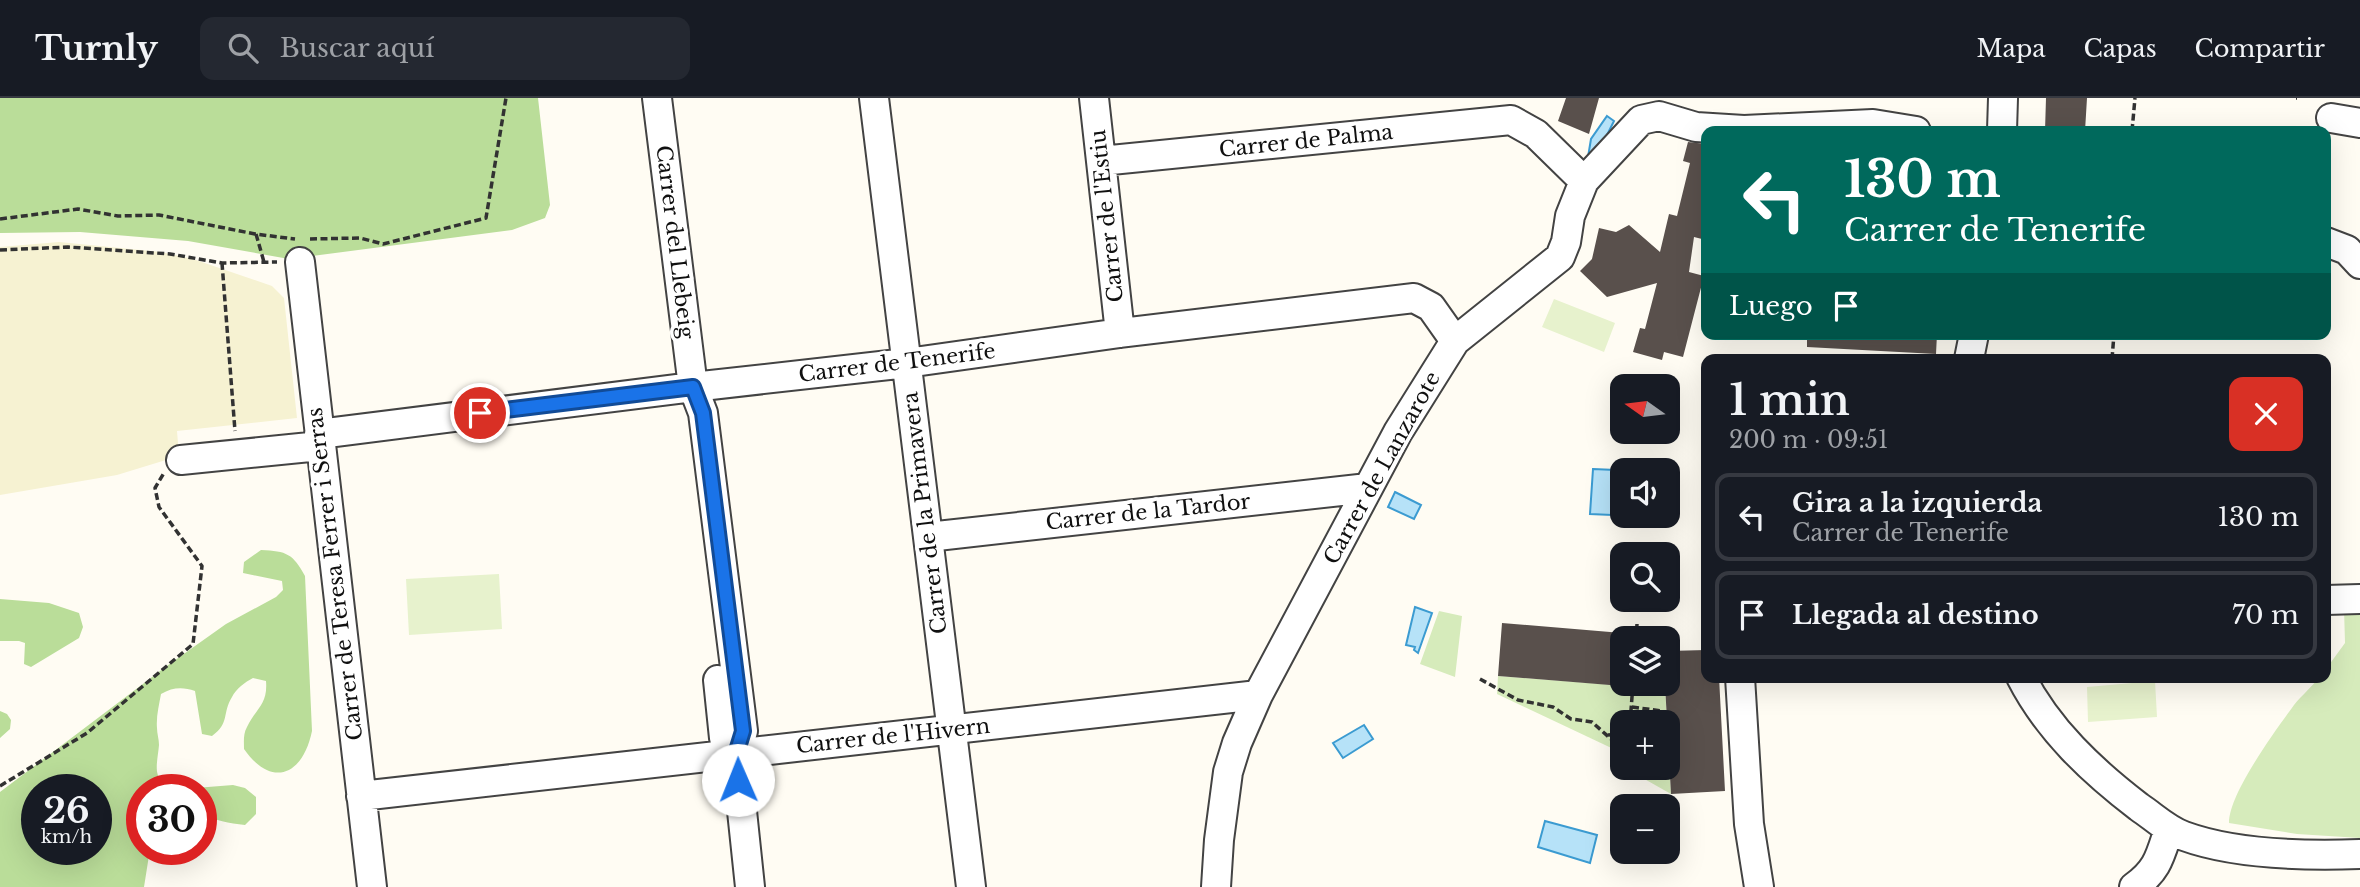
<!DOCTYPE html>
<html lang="es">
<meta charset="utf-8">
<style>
body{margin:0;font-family:"Libre Baskerville",serif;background:#242831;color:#f1f3f6;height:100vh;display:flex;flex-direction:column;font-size:26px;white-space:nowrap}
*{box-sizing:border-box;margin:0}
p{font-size:23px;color:#9ea1a6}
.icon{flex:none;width:38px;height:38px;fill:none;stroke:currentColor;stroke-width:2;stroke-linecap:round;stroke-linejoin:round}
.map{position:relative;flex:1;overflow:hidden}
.sheet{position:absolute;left:1701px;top:256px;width:630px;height:329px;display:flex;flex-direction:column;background:#171b24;border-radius:14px;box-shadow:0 7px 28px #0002}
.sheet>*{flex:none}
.banner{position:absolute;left:1701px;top:28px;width:630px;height:214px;border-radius:14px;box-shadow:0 7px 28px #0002;background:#00695c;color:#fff;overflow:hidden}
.needle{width:46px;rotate:284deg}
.buttons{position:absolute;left:1610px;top:276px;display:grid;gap:14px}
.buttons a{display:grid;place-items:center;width:70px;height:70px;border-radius:14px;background:#171b24;box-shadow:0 7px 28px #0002;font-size:35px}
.speed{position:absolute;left:21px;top:676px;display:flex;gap:14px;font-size:35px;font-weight:700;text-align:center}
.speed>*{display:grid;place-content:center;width:91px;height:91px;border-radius:50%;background:#171b24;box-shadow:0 7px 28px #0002;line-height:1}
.speed small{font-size:18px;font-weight:400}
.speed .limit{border:10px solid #d22;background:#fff;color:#111}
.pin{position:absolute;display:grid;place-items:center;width:60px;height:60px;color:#fff;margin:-30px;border:4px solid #fff;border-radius:50%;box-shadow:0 2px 7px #0007}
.me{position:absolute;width:77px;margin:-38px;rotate:359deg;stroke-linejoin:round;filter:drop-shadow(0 0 5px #0008)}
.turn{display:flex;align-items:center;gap:24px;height:147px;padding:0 28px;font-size:32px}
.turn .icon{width:91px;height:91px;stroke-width:2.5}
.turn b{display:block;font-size:49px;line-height:60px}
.then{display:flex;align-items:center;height:66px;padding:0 28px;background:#0003;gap:14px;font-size:26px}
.round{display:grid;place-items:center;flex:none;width:74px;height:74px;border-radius:14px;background:#242831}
.summary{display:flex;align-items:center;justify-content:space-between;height:119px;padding:0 28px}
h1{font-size:42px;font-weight:600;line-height:52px}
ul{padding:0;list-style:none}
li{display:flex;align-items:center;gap:21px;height:88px;margin:0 14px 10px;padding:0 14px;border:4px solid #363941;border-radius:14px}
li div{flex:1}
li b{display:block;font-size:26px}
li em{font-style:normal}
header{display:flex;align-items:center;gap:42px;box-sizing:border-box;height:98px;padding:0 35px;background:#171b24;border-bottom:2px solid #363941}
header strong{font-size:33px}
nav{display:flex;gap:38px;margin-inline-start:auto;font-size:24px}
.search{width:490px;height:63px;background:#242831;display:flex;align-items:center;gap:18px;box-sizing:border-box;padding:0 24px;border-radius:14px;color:#9ea1a6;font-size:26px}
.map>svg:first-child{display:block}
</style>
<header>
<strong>Turnly</strong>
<div class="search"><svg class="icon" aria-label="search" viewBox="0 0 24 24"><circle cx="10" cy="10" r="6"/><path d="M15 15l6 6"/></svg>Buscar aquí</div>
<nav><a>Mapa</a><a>Capas</a><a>Compartir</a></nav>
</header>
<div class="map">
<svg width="2360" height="789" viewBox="0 0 2360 789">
<rect width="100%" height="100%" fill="#fffcf3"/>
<path fill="#f6f2d2" d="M59 144 161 154 193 161 272 188 284 200 297 320 177 333 179 358 117 377 0 397V149Z"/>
<path fill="#d6ebbb" d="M2344 510 2360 511V740L2297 736 2229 725C2229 695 2276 632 2294 607 2302 597 2312 589 2319 579H2326V571L2345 545Z
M1439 513 1462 518 1455 579 1420 566Z
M1498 578 1628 588 1629 586H1665L1667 625H1622V655L1497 596Z
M1668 642 1671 696 1625 670H1668Z"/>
<path fill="#badd99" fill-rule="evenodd" d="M0 0H538L550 107 545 120 512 132 289 161 188 143 80 134 0 135Z
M261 452C287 453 293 456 305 478L312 633C303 677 272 691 244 651 244 644 243 636 247 629 256 610 268 607 266 583L253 580C245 584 236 591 232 599 222 615 230 625 212 638L202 636 195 593C183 589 173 589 161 596 159 607 156 619 157 630 157 636 159 641 159 647 157 669 150 684 178 691H142V751H150L144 789H0V694L164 570 226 526 276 499 283 492 282 483 243 475 244 464ZM37 691H96V751H37Z
M0 501 49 505 79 515 83 529 79 540 31 569 24 566 25 545 19 543H0Z
M0 613 7 616 11 622 10 631 0 640Z
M233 687 245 690 256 699V716L245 727C229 725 215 723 201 715V691H183Z"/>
<path fill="#e7f2cd" d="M1554 201 1615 225 1604 254 1542 229Z
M499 476 502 531 409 537 406 481Z
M2155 583 2157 619 2088 624 2087 589Z"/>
<path fill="#b6e2f8" stroke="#3b9bd1" stroke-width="2" d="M1607 18 1614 23 1584 83 1591 41Z
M1593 371 1615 372 1612 417 1590 416Z
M1395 394 1421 407 1414 421 1388 409Z
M1415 509 1432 515 1418 555 1414 552 1415 549 1406 547Z
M1364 627 1373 641 1343 660 1333 645Z
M1545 723 1597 737 1590 765 1538 749Z"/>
<path fill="#59504c" d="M1566 0H1599L1589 36 1558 23Z
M2046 0H2087L2085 33H2045Z
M1688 44 1706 46V142L1694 139 1689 174 1704 178 1683 259 1664 254 1662 262 1633 254 1640 230 1645 231 1657 185 1607 199 1580 173 1592 161 1599 130 1616 134 1629 127 1660 154 1669 116 1677 118 1690 65 1683 63Z
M1807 236H1937L1936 256 1807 249Z
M1502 525 1622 535V588L1498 578Z
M1706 552V579H1719L1725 693 1671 696 1665 586H1668V553Z"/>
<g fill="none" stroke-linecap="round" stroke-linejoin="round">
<defs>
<path id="minor" d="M657 0 693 289 703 315 743 633 736 656 750 789
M874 0 971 789
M1094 0 1120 235
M2331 20 2360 25
M2002 33 2003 0
M1101 63 1511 22 1536 36 1584 83 1570 118 1566 144 1560 159 1455 243 1398 334 1258 597 1237 645 1228 674 1219 742 1216 789
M1584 83 1641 22 1659 18 1696 29 1744 32 1873 26 1916 33
M2326 144 2347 152 2360 166
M300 164 372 789
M1969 261 1974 236
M319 336 693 289 907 265 1120 235 1414 200 1431 209 1455 243
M181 362 320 348
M928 439 1368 390
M2326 502 2360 501
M1740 579 1749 726 1759 789
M2021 579C2048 632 2092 673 2139 709 2154 719 2167 732 2184 738 2236 757 2305 758 2360 756
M718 582 724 640 736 656
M361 698 1258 597
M2134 789C2158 772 2160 758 2169 731"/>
</defs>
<use href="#minor" stroke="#434343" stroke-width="32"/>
<path stroke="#323232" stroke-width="3.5" stroke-dasharray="7 3.5" stroke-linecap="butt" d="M2296 0H2297
M2132 33 2135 0
M0 121 78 111 118 118 159 117 255 136 295 141
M256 136 264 164
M310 141 360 140 383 146 486 120 506 0
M0 152 68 149 170 156 222 165 277 164
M222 165 235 333
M2112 261 2114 236
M1636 541 1637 526
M1480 581 1518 602 1553 609 1571 621 1592 624 1611 641 1622 645
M1632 609 1662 613
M1630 625 1633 586
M1608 637 1622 636
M1624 681 1632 670
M0 688 87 635 193 546 202 468 159 409 155 390 164 375"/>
<use href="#minor" stroke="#fff" stroke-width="28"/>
</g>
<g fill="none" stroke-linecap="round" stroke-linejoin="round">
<defs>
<path id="route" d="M480 315 693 289 703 315 743 633 736 656 738 682"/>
</defs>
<use href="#route" stroke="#114b97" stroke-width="18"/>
<use href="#route" stroke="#1a73e8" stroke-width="12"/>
</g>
<g text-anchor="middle" stroke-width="7" stroke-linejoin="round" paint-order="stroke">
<g font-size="21" fill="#101010" stroke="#fff">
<text transform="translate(1306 43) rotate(-6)" y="7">Carrer de Palma</text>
<text transform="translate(1107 118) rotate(-96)" y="7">Carrer de l'Estiu</text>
<text transform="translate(675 144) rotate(83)" y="7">Carrer del Llebeig</text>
<text transform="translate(897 265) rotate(-7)" y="7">Carrer de Tenerife</text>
<text transform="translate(1382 370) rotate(-61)" y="7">Carrer de Lanzarote</text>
<text transform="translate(1148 414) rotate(-6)" y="7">Carrer de la Tardor</text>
<text transform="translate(925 415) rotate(-97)" y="7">Carrer de la Primavera</text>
<text transform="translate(335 476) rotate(-97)" y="7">Carrer de Teresa Ferrer i Serras</text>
<text transform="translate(893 638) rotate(-6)" y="7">Carrer de l'Hivern</text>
</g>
</g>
</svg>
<div class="buttons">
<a><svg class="needle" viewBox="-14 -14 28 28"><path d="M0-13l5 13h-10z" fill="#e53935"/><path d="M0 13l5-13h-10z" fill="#9ea1a6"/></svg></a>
<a><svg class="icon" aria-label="sound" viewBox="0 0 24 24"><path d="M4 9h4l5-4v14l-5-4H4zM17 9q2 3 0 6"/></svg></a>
<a><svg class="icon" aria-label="search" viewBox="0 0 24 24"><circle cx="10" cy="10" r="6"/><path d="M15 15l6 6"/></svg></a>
<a><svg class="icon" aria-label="layers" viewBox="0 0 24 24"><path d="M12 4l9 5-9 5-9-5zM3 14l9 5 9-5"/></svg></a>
<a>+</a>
<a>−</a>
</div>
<div class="speed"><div>26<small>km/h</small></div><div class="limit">30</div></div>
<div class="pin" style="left:480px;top:315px;background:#d93025"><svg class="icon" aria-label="arrive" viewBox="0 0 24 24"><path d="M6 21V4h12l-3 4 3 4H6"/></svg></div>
<svg class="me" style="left:738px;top:682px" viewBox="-20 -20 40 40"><circle r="19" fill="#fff"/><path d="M0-13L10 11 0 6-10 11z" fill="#1a73e8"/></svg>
<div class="banner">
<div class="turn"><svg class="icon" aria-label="left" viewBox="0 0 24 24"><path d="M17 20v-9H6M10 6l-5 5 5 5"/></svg><div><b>130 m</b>Carrer de Tenerife</div></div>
<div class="then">Luego<svg class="icon" aria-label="arrive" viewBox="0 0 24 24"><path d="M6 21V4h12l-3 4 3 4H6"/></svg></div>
</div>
<section class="sheet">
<div class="summary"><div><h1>1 min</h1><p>200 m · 09:51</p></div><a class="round" style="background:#d93025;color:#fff"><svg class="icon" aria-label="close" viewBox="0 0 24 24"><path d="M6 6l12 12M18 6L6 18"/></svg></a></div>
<ul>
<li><svg class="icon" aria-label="left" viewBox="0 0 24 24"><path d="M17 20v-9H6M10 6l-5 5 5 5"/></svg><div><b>Gira a la izquierda</b><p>Carrer de Tenerife</p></div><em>130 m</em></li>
<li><svg class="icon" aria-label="arrive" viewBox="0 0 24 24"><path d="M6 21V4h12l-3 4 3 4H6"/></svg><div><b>Llegada al destino</b></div><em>70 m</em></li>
</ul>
</section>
</div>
